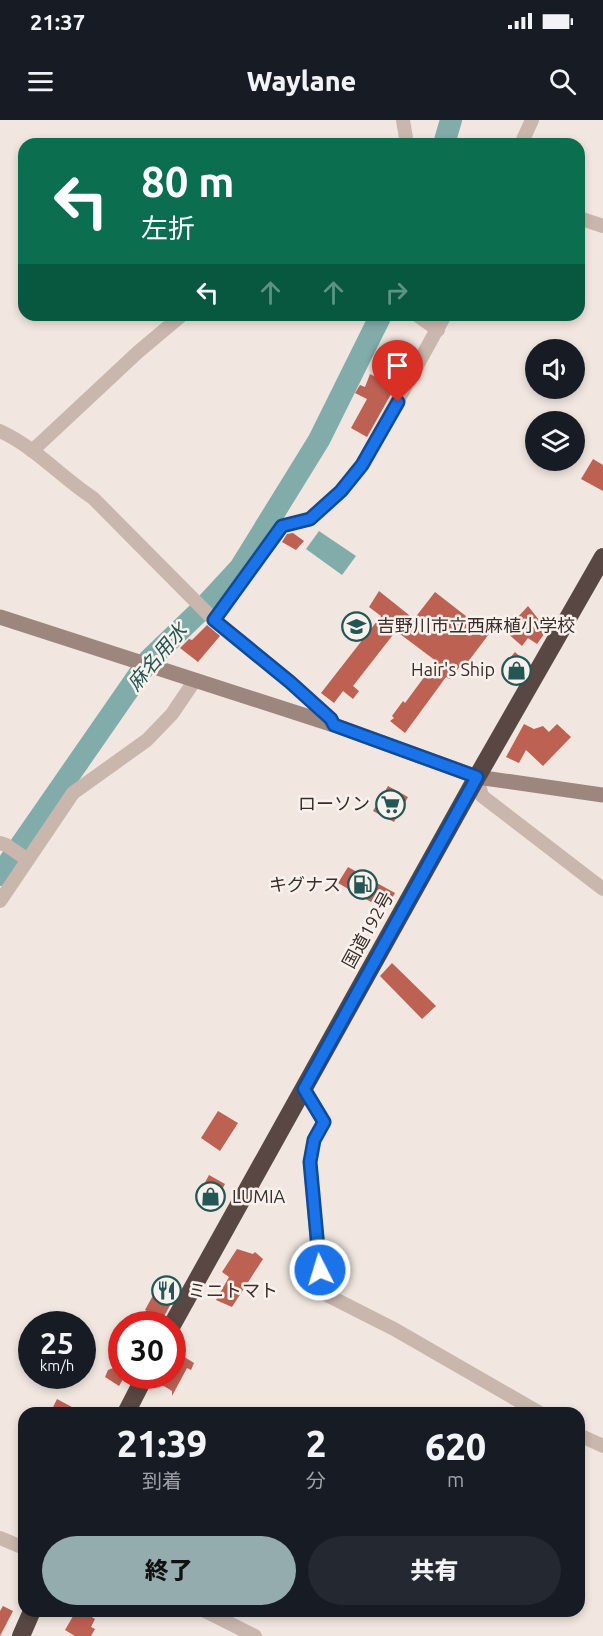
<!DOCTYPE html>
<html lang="ja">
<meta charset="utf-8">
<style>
body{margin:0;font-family:Ubuntu,"Noto Sans JP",sans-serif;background:#242831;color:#f1f3f6;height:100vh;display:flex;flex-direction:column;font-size:22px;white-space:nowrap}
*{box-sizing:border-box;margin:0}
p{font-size:20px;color:#9ea1a6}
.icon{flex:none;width:33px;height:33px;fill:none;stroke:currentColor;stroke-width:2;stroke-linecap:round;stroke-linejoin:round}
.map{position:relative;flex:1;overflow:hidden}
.details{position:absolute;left:18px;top:1287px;width:567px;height:210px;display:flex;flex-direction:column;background:#171b24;border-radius:18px;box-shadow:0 3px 9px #0003}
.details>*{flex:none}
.guide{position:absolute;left:18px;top:18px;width:567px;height:183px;border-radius:18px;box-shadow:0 3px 9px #0003;background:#0b6e4f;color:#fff;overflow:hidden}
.controls{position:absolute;left:525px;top:219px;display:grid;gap:12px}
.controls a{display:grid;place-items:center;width:60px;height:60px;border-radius:50%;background:#171b24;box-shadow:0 3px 9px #0003;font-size:30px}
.speed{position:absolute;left:18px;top:1191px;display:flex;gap:12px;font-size:30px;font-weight:700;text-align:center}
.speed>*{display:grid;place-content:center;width:78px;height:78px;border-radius:50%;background:#171b24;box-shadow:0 3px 9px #0003;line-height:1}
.speed small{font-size:15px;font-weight:400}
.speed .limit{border:9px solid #d22;background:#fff;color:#111}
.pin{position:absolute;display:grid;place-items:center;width:51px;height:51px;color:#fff;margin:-62px -26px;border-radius:50% 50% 50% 0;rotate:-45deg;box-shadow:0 0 6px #0007}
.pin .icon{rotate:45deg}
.me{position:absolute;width:66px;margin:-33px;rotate:355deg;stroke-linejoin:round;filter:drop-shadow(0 0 4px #0008)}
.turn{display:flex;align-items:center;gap:21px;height:126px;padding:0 24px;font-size:27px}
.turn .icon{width:78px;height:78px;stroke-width:2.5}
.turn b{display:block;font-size:42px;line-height:51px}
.lanes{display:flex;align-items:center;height:57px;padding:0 24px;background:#0003;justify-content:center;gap:30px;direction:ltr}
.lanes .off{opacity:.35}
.eta{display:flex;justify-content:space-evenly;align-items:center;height:102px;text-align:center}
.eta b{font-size:36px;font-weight:800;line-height:42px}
.button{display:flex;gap:12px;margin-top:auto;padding:12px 24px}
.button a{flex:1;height:69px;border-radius:36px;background:#94acad;color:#111;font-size:24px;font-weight:800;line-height:69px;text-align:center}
.button a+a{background:#242831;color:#f1f3f6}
.status{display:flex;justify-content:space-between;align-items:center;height:42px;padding:0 30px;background:#171b24;direction:ltr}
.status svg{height:16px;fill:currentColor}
header{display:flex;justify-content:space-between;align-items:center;height:78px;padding:0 24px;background:#171b24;font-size:27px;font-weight:800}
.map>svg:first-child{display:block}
</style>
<div class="status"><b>21:37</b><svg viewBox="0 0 49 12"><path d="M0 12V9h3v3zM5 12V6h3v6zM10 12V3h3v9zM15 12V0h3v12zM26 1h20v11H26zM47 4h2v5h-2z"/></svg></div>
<header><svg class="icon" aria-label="menu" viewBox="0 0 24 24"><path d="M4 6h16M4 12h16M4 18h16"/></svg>Waylane<svg class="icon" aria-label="search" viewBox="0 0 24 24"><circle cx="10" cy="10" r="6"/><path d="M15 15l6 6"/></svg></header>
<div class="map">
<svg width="603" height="1516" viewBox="0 0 603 1516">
<rect width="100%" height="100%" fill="#f1e7e0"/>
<path fill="#81acaa" d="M319 411 356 436 342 455 306 429Z"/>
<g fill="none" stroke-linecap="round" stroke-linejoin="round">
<path stroke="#81acaa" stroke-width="22" d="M444 24 451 0
M0 755 149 540 203 488 240 448 319 320 381 195"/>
</g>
<path fill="#bd6153" d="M370 254 395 267 367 317 351 308 367 279 355 273 360 265 365 267Z
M593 339 603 345V371L581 359Z
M293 413 304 421 296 430 282 422 287 414Z
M379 471 414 499 435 472 489 514 464 547 461 545 450 559 446 557 405 613 390 601 394 598 392 596 403 581 405 583 436 541 396 511 353 566 359 571 353 579 343 571 334 583 321 573 381 496 369 487Z
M528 486 547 510 537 524 528 518 522 526 505 511Z
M207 505 220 516 198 542 180 528 189 519 192 520Z
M515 532 528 544 519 561 504 545Z
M524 604 534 609 543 606 549 612 557 604 571 617 543 646 526 630 519 643 506 637Z
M388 666 408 677 394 702 373 691Z
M348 747 395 773 385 790 338 763Z
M392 843 436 886 422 899 380 856Z
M218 991 238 1003 220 1031 201 1018Z
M209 1055 225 1064 213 1086 197 1077Z
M237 1129 253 1134 255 1132 263 1139 232 1187 216 1180 229 1157 222 1152Z
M162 1159 179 1169 162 1200 145 1190Z
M178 1233 194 1243 191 1250 187 1248 172 1276V1271L162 1265 167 1256H172V1244Z
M113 1248 122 1253V1256H125L119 1266 105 1257 108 1250Z
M57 1279 83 1293H50Z
M3 1486 13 1491 0 1516V1491Z
M76 1491H81L95 1499 91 1507 95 1509 91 1516H75L65 1510Z"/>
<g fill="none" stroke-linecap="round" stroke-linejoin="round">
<path stroke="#c9b7ad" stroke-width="14" d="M403 0 407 24
M521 24 532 0
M579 98 603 106
M417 195 438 210
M0 311C35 327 61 357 93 378L214 500 290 562 331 599 334 605
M32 331 138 232 182 195
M214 500 282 406 310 399 341 371 362 345 445 195
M477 657 482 676 603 769
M0 723 6 725 28 740
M0 781 73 673 147 620 172 594 195 560
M304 969 324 1002 314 1020 310 1042 321 1172 394 1209 540 1293
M579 1315 603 1326
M0 1418 24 1428
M205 1491 255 1516"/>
<path stroke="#9d867e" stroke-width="15" d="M0 497 334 605 477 657 603 675"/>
<path stroke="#584743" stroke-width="18" d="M172 1205 477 657 603 437
M126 1293 145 1256
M21 1516 32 1491"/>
</g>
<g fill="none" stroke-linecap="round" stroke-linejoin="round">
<defs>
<path id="route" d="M320 1150 310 1042 314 1020 324 1002 304 969 477 657 334 605 331 599 290 562 214 500 282 406 310 399 341 371 362 345 398 282"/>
</defs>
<use href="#route" stroke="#114b97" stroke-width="15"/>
<use href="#route" stroke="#1a73e8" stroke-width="10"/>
</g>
<defs>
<symbol id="school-ring" viewBox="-11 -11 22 22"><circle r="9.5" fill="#f9f2ec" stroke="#235654" stroke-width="1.5"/><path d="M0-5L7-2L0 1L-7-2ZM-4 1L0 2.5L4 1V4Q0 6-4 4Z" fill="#235654"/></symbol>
<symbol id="shop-ring" viewBox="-11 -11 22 22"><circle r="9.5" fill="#f9f2ec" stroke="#235654" stroke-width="1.5"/><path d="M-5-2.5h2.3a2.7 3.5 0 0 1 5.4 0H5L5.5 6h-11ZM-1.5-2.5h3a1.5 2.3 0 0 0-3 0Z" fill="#235654"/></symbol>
<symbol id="supermarket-ring" viewBox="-11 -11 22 22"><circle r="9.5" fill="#f9f2ec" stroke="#235654" stroke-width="1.5"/><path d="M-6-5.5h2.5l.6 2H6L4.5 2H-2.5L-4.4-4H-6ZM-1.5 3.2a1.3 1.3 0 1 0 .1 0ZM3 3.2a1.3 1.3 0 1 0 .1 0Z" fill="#235654"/></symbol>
<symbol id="fuel-ring" viewBox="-11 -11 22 22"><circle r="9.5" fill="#f9f2ec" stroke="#235654" stroke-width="1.5"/><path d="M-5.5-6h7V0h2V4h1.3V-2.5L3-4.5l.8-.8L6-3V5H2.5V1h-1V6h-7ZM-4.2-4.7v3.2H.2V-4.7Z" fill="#235654"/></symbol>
<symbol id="restaurant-ring" viewBox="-11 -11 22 22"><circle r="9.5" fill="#f9f2ec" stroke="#235654" stroke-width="1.5"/><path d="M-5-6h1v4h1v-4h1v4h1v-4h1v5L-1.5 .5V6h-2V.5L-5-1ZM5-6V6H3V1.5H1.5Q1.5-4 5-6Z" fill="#235654"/></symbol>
</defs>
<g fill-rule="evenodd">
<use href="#school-ring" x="340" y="490" width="33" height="33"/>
<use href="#shop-ring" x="500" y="534" width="33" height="33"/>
<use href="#supermarket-ring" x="374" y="668" width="33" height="33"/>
<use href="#fuel-ring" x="346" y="748" width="33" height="33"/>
<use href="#shop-ring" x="194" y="1060" width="33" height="33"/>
<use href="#restaurant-ring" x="150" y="1154" width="33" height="33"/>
</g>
<g text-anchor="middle" stroke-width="5" stroke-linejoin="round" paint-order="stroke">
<g font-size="18" fill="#382d2b" stroke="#f9f2ec" text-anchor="start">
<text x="377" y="512">吉野川市立西麻植小学校</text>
<text x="495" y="556" text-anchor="end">Hair's Ship</text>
<text x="370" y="690" text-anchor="end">ローソン</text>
<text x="341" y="771" text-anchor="end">キグナス</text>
<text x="232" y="1083">LUMIA</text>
<text x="188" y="1177">ミニトマト</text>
</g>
<g font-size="18" fill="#382d2b" stroke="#f9f2ec">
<text transform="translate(368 810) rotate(-61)" y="6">国道192号</text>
</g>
<g font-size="20" font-style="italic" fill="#235654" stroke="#f9f2ec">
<text transform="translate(157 537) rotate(-50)" y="7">麻名用水</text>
</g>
</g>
</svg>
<div class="controls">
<a><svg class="icon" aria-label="sound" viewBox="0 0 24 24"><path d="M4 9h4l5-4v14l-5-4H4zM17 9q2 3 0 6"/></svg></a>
<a><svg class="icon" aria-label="layers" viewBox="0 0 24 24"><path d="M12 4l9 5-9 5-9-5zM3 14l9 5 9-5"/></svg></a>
</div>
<div class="speed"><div>25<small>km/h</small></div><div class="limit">30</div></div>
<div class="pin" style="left:398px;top:282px;background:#d93025"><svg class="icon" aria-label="arrive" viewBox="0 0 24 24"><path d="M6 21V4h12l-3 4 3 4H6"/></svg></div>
<svg class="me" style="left:320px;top:1150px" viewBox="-20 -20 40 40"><circle r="17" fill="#1a73e8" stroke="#fff" stroke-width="3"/><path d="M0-11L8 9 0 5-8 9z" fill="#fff"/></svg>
<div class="guide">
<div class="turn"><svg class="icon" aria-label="left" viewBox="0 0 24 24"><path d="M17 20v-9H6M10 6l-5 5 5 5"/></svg><div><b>80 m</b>左折</div></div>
<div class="lanes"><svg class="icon" aria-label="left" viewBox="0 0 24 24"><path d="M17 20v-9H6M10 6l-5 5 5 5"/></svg><svg class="icon off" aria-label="ahead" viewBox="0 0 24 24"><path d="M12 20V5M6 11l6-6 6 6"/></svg><svg class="icon off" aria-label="ahead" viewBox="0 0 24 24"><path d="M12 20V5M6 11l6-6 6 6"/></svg><svg class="icon off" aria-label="right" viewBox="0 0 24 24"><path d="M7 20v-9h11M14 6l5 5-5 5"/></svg></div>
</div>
<section class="details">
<div class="eta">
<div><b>21:39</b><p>到着</p></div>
<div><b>2</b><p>分</p></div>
<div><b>620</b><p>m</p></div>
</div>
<div class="button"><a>終了</a><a>共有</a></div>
</section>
</div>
